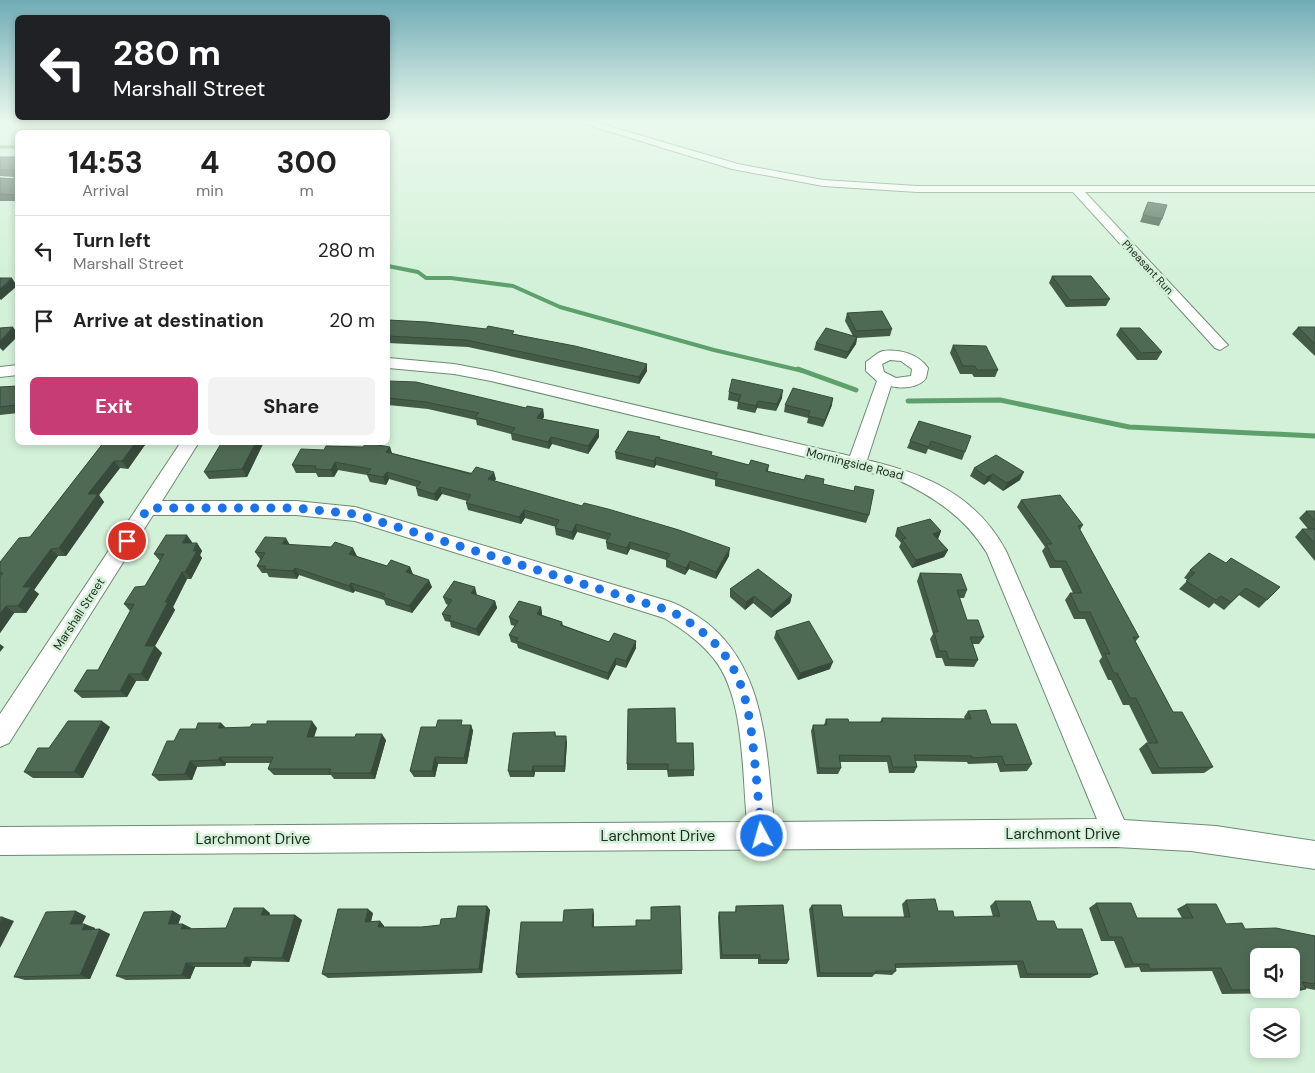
<!DOCTYPE html>
<style>
body{margin:0;font-family:"DM Sans",sans-serif;background:#f2f2f2;color:#222;height:100vh;display:flex;flex-direction:column;font-size:19px;white-space:nowrap}
*{box-sizing:border-box;margin:0}
p{font-size:16px;color:#767676}
.icon{flex:none;width:28px;height:28px;fill:none;stroke:currentColor;stroke-width:2;stroke-linecap:round;stroke-linejoin:round}
.map{position:relative;flex:1;overflow:hidden}
.sheet{position:absolute;left:15px;top:130px;width:375px;height:315px;display:flex;flex-direction:column;background:#fff;border-radius:8px;box-shadow:0 2px 8px #0003}
.sheet>*{flex:none}
.guide{position:absolute;left:15px;top:15px;width:375px;height:105px;border-radius:8px;box-shadow:0 2px 8px #0003;background:#202124;color:#fff;overflow:hidden}
.fabs{position:absolute;left:1250px;top:948px;display:grid;gap:10px}
.fabs a{display:grid;place-items:center;width:50px;height:50px;border-radius:8px;background:#fff;box-shadow:0 2px 8px #0003;font-size:25px}
.pin{position:absolute;display:grid;place-items:center;width:42px;height:42px;color:#fff;margin:-21px;border:2px solid #fff;border-radius:50%;box-shadow:0 1px 5px #0007}
.me{position:absolute;width:55px;margin:-28px;rotate:354deg;stroke-linejoin:round;filter:drop-shadow(0 0 4px #0008)}
.turn{display:flex;align-items:center;gap:18px;height:105px;padding:0 15px;font-size:22px}
.turn .icon{width:65px;height:65px;stroke-width:2.5}
.turn b{display:block;font-size:35px;line-height:42px}
.eta{display:flex;justify-content:space-evenly;align-items:center;height:85px;text-align:center}
.eta b{font-size:30px;font-weight:700;line-height:35px}
.button{display:flex;gap:10px;margin-top:auto;padding:10px 15px}
.button a{flex:1;height:58px;border-radius:8px;background:#c73c72;color:#fff;font-size:20px;font-weight:700;line-height:58px;text-align:center}
.button a+a{background:#f2f2f2;color:#222}
ul{padding:0;list-style:none}
li{display:flex;align-items:center;gap:15px;height:70px;padding:0 15px;border-top:1px solid #e0e0e0}
li div{flex:1}
li b{display:block;font-size:19px}
li em{font-style:normal}
.map>svg:first-child{display:block}
</style>
<div class="map">
<svg width="1315" height="1073" viewBox="0 0 1315 1073">
<rect width="100%" height="100%" fill="#d3f1d8"/>
<g fill="none" stroke-linecap="round" stroke-linejoin="round">
<path stroke="#5da06c" stroke-width="3" d="M0 147H18"/>
<path stroke="#5da06c" stroke-width="4" d="M388 266 418 272 426 278H451L513 286 560 307 714 350 803 371"/>
<path stroke="#5da06c" stroke-width="5" d="M798 369 856 390
M908 401 1000 400 1129 427 1315 436"/>
<defs>
<path id="minor" d="M16 121H33L28 124Z
M575 121H591L738 164 823 180 917 186H1315V192H1085L1225 342 1228 345 1220 350 1215 348 1073 192H917L823 186 732 169Z
M883 351C900 349 918 354 928 368L926 378C919 388 902 389 891 386L867 460C926 474 976 495 1006 551L1124 820 1216 826 1315 841V869L1191 851 1116 847 0 855V827L747 822C742 774 745 697 714 659 700 641 682 629 664 618L355 521 296 515H153L9 743 0 747V714L181 442H199L162 501H296L355 507 671 602C684 607 696 615 707 623 767 671 766 752 774 822L1097 819 987 553C965 517 933 496 896 479L491 381 454 374 388 368V358L454 364 491 371 850 456 877 381 866 371V362L878 353ZM890 360 901 361 912 369 911 376 896 378 884 372 882 364Z
M18 365V375L0 377V367Z"/>
</defs>
<use href="#minor" stroke="#6e8a73" stroke-width="2"/>
<use href="#minor" fill="#fff" fill-rule="evenodd"/>
</g>
<path fill="#445b48" d="M0 157H18V201H0V178L14 179V177L0 176Z
M1148 202 1162 219 1159 226 1140 222Z
M1052 276 1110 299 1106 306 1066 307 1049 283Z
M847 313 892 329 890 336 857 338 856 344 846 359 814 350 816 343 853 336 845 321Z
M388 320 515 334 647 371 639 384 468 347 388 343Z
M1298 327H1315V356L1292 334Z
M1120 328 1162 352 1157 360H1137L1116 335Z
M953 345 998 370 995 377H974L972 374H960L950 353Z
M388 381 526 408 543 409 544 417 542 419 599 430V437L588 454 552 444 549 449 512 440 511 434 477 425 476 420 428 409 388 405Z
M18 386V413L0 415V387Z
M729 392 782 398 776 411 757 408 755 413 737 409 738 402 728 400Z
M785 405H832L823 427 807 423 808 418 784 412Z
M919 421 965 452 962 460 928 449 926 454 907 448 910 441Z
M660 439 712 456 749 465H769L768 471 823 484 869 515 866 523 715 486V480L656 465 654 468 616 459 615 452Z
M104 442H147L128 469 120 468 99 495 104 502 66 556H58L34 590 39 594 26 613H14L0 633V562L30 537Z
M264 442 247 477 209 479 204 472Z
M390 447 392 453 496 479 494 481 729 556 716 579 689 569 685 575 666 567V560L630 549 627 555 607 549 606 542 607 540 577 532 573 540 556 535 555 528 556 527 525 518 521 524 468 510 466 503 467 501 442 494 437 501 418 496 416 488 417 487 389 479 386 485 370 482 367 475 338 470 334 477H318L316 473H296L292 465 324 450Z
M974 468 1020 480 1003 491 989 481 984 485 970 476Z
M1021 500 1083 525 1080 530 1139 637 1135 642 1173 712 1213 767 1204 773 1152 774 1139 749 1146 743H1148L1129 705H1123L1111 680H1108L1099 661 1102 657 1085 619H1074L1065 600 1070 593H1073L1061 568H1050L1042 551 1045 547 1017 507Z
M1306 511H1315V561L1295 537 1302 529H1308L1299 518Z
M897 528 941 531 938 539 948 550 944 557 912 568 899 547 901 543 895 536Z
M192 542V543H197L202 551 200 555 202 558 191 579H187L173 607 175 610 155 646 162 653 148 681H136L127 697 82 698 74 691 98 670 130 611 124 604 145 586 160 561 154 554Z
M290 545 357 556H356L387 566 410 567 413 575 432 587 412 613 386 605 384 600 355 591 353 593 299 575 297 579 269 577 267 573H262L257 566 260 559 255 552Z
M1209 553 1267 600 1259 608 1239 595 1224 610 1214 603 1209 608 1179 589 1188 580 1184 578 1190 570Z
M920 573 967 590 964 598H959L967 620 984 637 979 644H973L978 660 974 667 945 666 942 658H936L930 639 933 634 917 581Z
M730 589 792 595 790 603 771 618 753 603 745 610 730 597Z
M476 595 495 601 497 608 479 636 451 627 450 622 445 621 442 614 448 605 446 604 443 597 477 595Z
M541 607 542 614V615L562 622 563 625 609 642 636 641V648L626 668 616 665 608 680 518 648 517 644 511 642 509 635 515 626 511 625 509 617Z
M776 631 830 669 798 680 774 638Z
M968 711 991 724 1032 764 1027 771 1000 772 997 763 968 764 967 762 916 761 917 767 914 773H889L887 762H840L841 768 838 774H817L811 731 813 725H824L826 719 849 722H880L882 718 965 719 964 717Z
M221 723 226 728H317L314 737 386 740 375 779H334L331 775H274L268 769 270 763H226L225 766 197 767 192 780 159 781 152 775 174 741 196 729Z
M464 725H471L473 731 467 764H438L435 777H414L410 771Z
M110 727 83 778H33L24 772 49 748Z
M555 732 556 736 567 742 565 772H535L534 777H510L508 771Z
M676 743 694 770V776L668 777 667 770H627V764Z
M906 900 954 917H993L990 906 995 901 1037 921 1057 929 1098 974 1090 978H1020L1017 965 896 968V971L892 975 875 974 872 977H817L809 909 812 905 843 917H904L902 904Z
M1096 903 1137 918H1182L1177 909 1186 904 1226 924 1245 929 1315 936V990L1305 988 1306 989 1294 993 1222 994 1212 971 1141 972 1139 967 1125 968 1114 941H1101L1089 908Z
M487 906 490 910 482 973 328 978 322 974 373 913 371 921H380L384 926V927H422L440 925Z
M736 906 789 960 787 964H758V959H720L718 917 719 912H735Z
M173 911 181 916 178 924H183L191 928 190 929 226 928 270 913 269 915H295L302 920 289 962 252 961 250 967H195L190 979 126 980 116 976Z
M594 914V927L682 970V974L518 978 516 974 563 922Z
M86 916 82 924 95 928 94 930 110 934 90 979 25 980 14 977Z"/>
<path fill="#374a3b" d="M12 278 17 286 1 300 0 299V289Z
M13 327 18 334V336L3 351 0 348V341Z
M857 337 856 344 846 359 848 352Z
M647 364V371L639 384V377Z
M783 390 782 398 776 411 777 404Z
M833 398 832 405 823 427 825 420Z
M758 401 757 408 755 413 756 406Z
M543 409 544 417 538 425 537 418Z
M599 430V437L588 454V446Z
M551 437 552 444 549 449 548 442Z
M136 442H147L128 469 122 461Z
M256 442H264L247 477 242 469Z
M390 447 392 455 386 452Z
M656 457V465L654 468V461Z
M114 461 120 468 99 495 104 502 66 556 59 548 88 494Z
M335 462 338 470 334 477 331 470Z
M387 472 389 479 386 485 383 477Z
M494 472 496 479 490 487 488 479Z
M1024 472 1020 480 1003 491 1007 483Z
M993 474 989 481 984 485 987 477Z
M440 487 442 494 437 501 434 494Z
M524 510 525 518 521 524 519 517Z
M576 524 577 532 573 540 572 532Z
M941 531 938 539 933 534Z
M187 535 192 542 187 551 182 543Z
M286 538 290 545 282 544Z
M630 542V549L627 555V548Z
M197 543 202 551 200 555 202 558 191 579 185 572 193 551Z
M353 548 357 556 352 561 349 554Z
M730 548 729 556 716 579V572Z
M51 549 58 556 34 590 39 594 26 613 18 606 23 587Z
M948 550 944 557 912 568 916 560Z
M690 561 689 569 685 575 686 568Z
M410 567 413 574 409 580 406 572Z
M295 568 299 575 297 579 293 571Z
M182 572 187 579 173 607 175 610 151 653 145 646 165 602Z
M429 580 432 587 412 613 409 606Z
M351 583 355 591 353 593 349 586Z
M475 587 477 595 473 601 471 593Z
M792 595 790 603 771 618 773 611Z
M754 596 753 603 745 610 746 602Z
M495 601 497 608 479 636 476 629Z
M6 606 14 613 0 633V614Z
M541 607 542 614 538 621 537 614Z
M636 641V648L626 668V661Z
M0 644 4 647 0 652Z
M155 646 162 653 148 681 141 674Z
M616 658V665L608 680V673Z
M833 662 830 669 798 680 800 673Z
M129 674 136 681 127 697 120 691Z
M102 721 110 727 83 778 74 772Z
M312 721 317 728 312 743 307 737Z
M221 723 227 729 218 728Z
M471 725 473 731 467 764 464 758Z
M382 734 386 740 375 779 371 773Z
M566 736 567 742 565 772 564 766Z
M220 757 226 763 225 766 218 760Z
M435 757 438 764 435 777 432 771Z
M190 761 197 767 192 780 185 774Z
M533 766 535 772 534 777 532 771Z
M487 906 490 910 482 973 479 969Z
M264 908 270 913 268 920 261 915Z
M368 909 373 913 370 926 365 922Z
M593 909 594 914V931L592 927Z
M76 911 86 916 80 928 70 924Z
M173 911 181 916 177 928 168 924Z
M295 915 302 920 289 962 282 958Z
M3 917 14 921 0 948V923Z
M380 921 384 926 383 932 378 927Z
M85 924 95 928 92 934 82 930Z
M183 924 191 928 189 934 181 929Z
M100 929 110 934 90 979 80 975Z
M245 957 252 961 250 967 243 963Z
M186 963 195 967 190 979 182 975Z"/>
<path fill="#4f6a54" stroke="#374a3b" fill-rule="evenodd" d="M0 157H18V195L0 194V178L14 179 15 170H0Z
M1148 202 1167 205 1162 219 1143 215Z
M1052 276H1091L1110 299 1070 300Z
M0 278H12L0 289Z
M882 311 892 329 856 331 847 313Z
M388 320 427 322 486 329 488 326 514 331 512 334 575 346 647 364 639 377 466 340 388 336Z
M13 327 0 341V328Z
M1298 327H1315V344Z
M826 328 857 337 848 352 816 343Z
M1120 328H1140L1162 352 1141 353Z
M953 345 986 346 998 370H977L975 366H963Z
M732 379 783 390 777 404 758 401 756 406 738 402 741 395 729 392Z
M388 381 416 382 526 408 527 406 543 409 537 418 599 430 588 446 551 437 548 442 511 433 515 428 475 417 479 413 426 402 388 398Z
M18 386V405L0 407V387Z
M793 388 833 398 825 420 808 416 810 411 785 405Z
M919 421 971 436 965 452 931 441 929 447 910 441Z
M628 431 660 437 659 439 712 452 711 455 749 465 751 460 769 465 766 471 804 480 806 475 824 479 823 484 854 491 855 486 874 490 869 515 715 478 718 473 656 457 654 461 615 452Z
M104 442H136L122 461H114L88 494H98L59 548 51 549 23 587H31L18 606H6L0 614V577L3 573H0V562L19 538 30 537Z
M222 442H256L242 469 204 472Z
M366 443 390 447 386 452 471 474 476 467 494 472 488 479 582 506 584 503 608 509 679 530 730 548 716 572 690 561 686 568 666 560 670 554 630 542 627 548 606 542 611 534 576 524 572 532 555 528 559 520 524 510 519 517 466 503 471 495 440 487 434 494 416 488 421 482 387 472 383 477 367 474 371 469 335 462 331 470 315 469 316 466 292 465 301 449 324 450 326 446 363 447Z
M996 455 1024 472 1007 483 993 474 987 477 974 468Z
M1060 495 1083 525 1078 526 1139 637H1133L1173 712H1182L1213 767 1159 768 1146 743H1158L1136 698H1130L1117 673H1114L1105 654H1110L1090 612H1079L1070 593H1082L1066 561H1055L1046 544H1052L1021 500Z
M1306 511H1315V521Z
M930 519 941 531 933 534 948 550 916 560 902 539 906 538 897 528Z
M1302 529H1315V544Z
M166 535H187L182 543H197L193 551H197L185 572H182L165 602H168L145 646H155L141 674H129L120 691H74L87 670H98L134 604H124L135 587 145 586 164 554H154Z
M265 537 286 538 282 544 331 547 335 542 353 548 349 554 387 566 391 560 410 567 406 572 429 580 409 606 383 597 385 594 351 583 349 586 295 568 293 571 264 569 266 566H257L265 553 255 552Z
M1209 553 1226 563 1231 558 1280 587 1267 600 1246 588 1231 602 1221 596 1216 600 1186 581 1195 573 1190 570Z
M758 569 792 595 773 611 754 596 746 602 730 589Z
M920 573 961 574 967 590H957L967 620H978L984 637H970L978 660 949 659 946 651H939L934 632H938Z
M454 581 475 587 471 593 495 601 476 629 449 620 451 616 442 614 452 600 443 597Z
M519 601 541 607 537 614 562 622 560 625 609 642 614 633 636 641 626 661 616 658 608 673 516 641 518 638 509 635 518 621 509 617Z
M809 621 833 662 800 673 776 631Z
M675 708 676 743H693L694 770H668V764H627L628 709Z
M986 710 991 724H1016L1032 764 1005 765 1002 756 972 758V756L914 755 917 767H893L890 756 839 755 841 768H819L813 725H827L826 719H848L849 722H883L882 718 971 719 968 711Z
M438 720H462L461 725H471L464 758 435 757 432 771H410L421 727H436Z
M68 721H102L74 772H24L38 748H49Z
M267 721H312L307 737H355L356 734H382L371 773H329L331 769H268L273 757H220L218 760 190 761 185 774 152 775 167 741H174L180 729H196L198 723H221L218 728 250 727 252 724H267Z
M555 732V736H566L564 766H533L532 771H508L513 733Z
M935 899 938 911H953L954 917 1000 916 995 901H1030L1037 921H1054L1057 929H1082L1098 974H1027L1023 961 895 964 896 971H875L876 973H820L812 905H841L843 917H910L906 900Z
M1096 903H1131L1137 918H1193L1186 904H1216L1226 924 1242 923 1245 929 1276 928 1315 936V984L1302 982 1306 989 1232 990 1221 968 1150 969 1148 964H1133L1122 937H1109ZM1259 956H1291V989H1259Z
M783 905 789 960H760V955H722L719 912H736V906Z
M458 906H487L479 969 322 974 338 909H368L365 922 380 921 378 927H422L440 925 441 919 456 918Z
M680 906 682 970 516 974 521 922H563L564 910 593 909 592 927 636 926V920H651V907Z
M234 908H264L261 915H295L282 958 245 957 243 963H186L182 975 116 976 144 912 173 911 168 924H183L181 929 226 928Z
M76 911 70 924H85L82 930 100 929 80 975 14 977 46 912Z
M0 917H3L0 923Z"/>
<linearGradient id="sky" x2="0" y2="1"><stop stop-color="#70acb6"/><stop offset="0.45" stop-color="#ebf9ed"/><stop offset="1" stop-color="#ebf9ed" stop-opacity="0"/></linearGradient>
<rect width="1315" height="271" fill="url(#sky)"/>
<g fill="none" stroke-linecap="round" stroke-linejoin="round">
<path stroke="#1a73e8" stroke-width="9" stroke-dasharray="0 16.2" d="M127 541 148 508H296L355 514 671 611C736 648 747 684 754 755 757 782 759 809 762 836"/>
</g>
<g text-anchor="middle" stroke-width="5" stroke-linejoin="round" paint-order="stroke">
<g font-size="11" fill="#1d291f" stroke="#d3f1d8">
<text transform="translate(1148 267) rotate(47)" y="4">Pheasant Run</text>
</g>
<g font-size="12" fill="#1d291f" stroke="#d3f1d8">
<text transform="translate(855 464) rotate(14)" y="4">Morningside Road</text>
<text transform="translate(79 614) rotate(-57)" y="4">Marshall Street</text>
</g>
<g font-size="15" fill="#1d291f" stroke="#d3f1d8">
<text x="1063" y="839">Larchmont Drive</text>
<text x="658" y="841">Larchmont Drive</text>
<text x="253" y="844">Larchmont Drive</text>
</g>
</g>
</svg>
<div class="fabs">
<a><svg class="icon" aria-label="sound" viewBox="0 0 24 24"><path d="M4 9h4l5-4v14l-5-4H4zM17 9q2 3 0 6"/></svg></a>
<a><svg class="icon" aria-label="layers" viewBox="0 0 24 24"><path d="M12 4l9 5-9 5-9-5zM3 14l9 5 9-5"/></svg></a>
</div>
<div class="pin" style="left:127px;top:541px;background:#d93025"><svg class="icon" aria-label="arrive" viewBox="0 0 24 24"><path d="M6 21V4h12l-3 4 3 4H6"/></svg></div>
<svg class="me" style="left:762px;top:836px" viewBox="-20 -20 40 40"><circle r="17" fill="#1a73e8" stroke="#fff" stroke-width="3"/><path d="M0-11L8 9 0 5-8 9z" fill="#fff"/></svg>
<div class="guide">
<div class="turn"><svg class="icon" aria-label="left" viewBox="0 0 24 24"><path d="M17 20v-9H6M10 6l-5 5 5 5"/></svg><div><b>280 m</b>Marshall Street</div></div>
</div>
<section class="sheet">
<div class="eta">
<div><b>14:53</b><p>Arrival</p></div>
<div><b>4</b><p>min</p></div>
<div><b>300</b><p>m</p></div>
</div>
<ul>
<li><svg class="icon" aria-label="left" viewBox="0 0 24 24"><path d="M17 20v-9H6M10 6l-5 5 5 5"/></svg><div><b>Turn left</b><p>Marshall Street</p></div><em>280 m</em></li>
<li><svg class="icon" aria-label="arrive" viewBox="0 0 24 24"><path d="M6 21V4h12l-3 4 3 4H6"/></svg><div><b>Arrive at destination</b></div><em>20 m</em></li>
</ul>
<div class="button"><a>Exit</a><a>Share</a></div>
</section>
</div>
